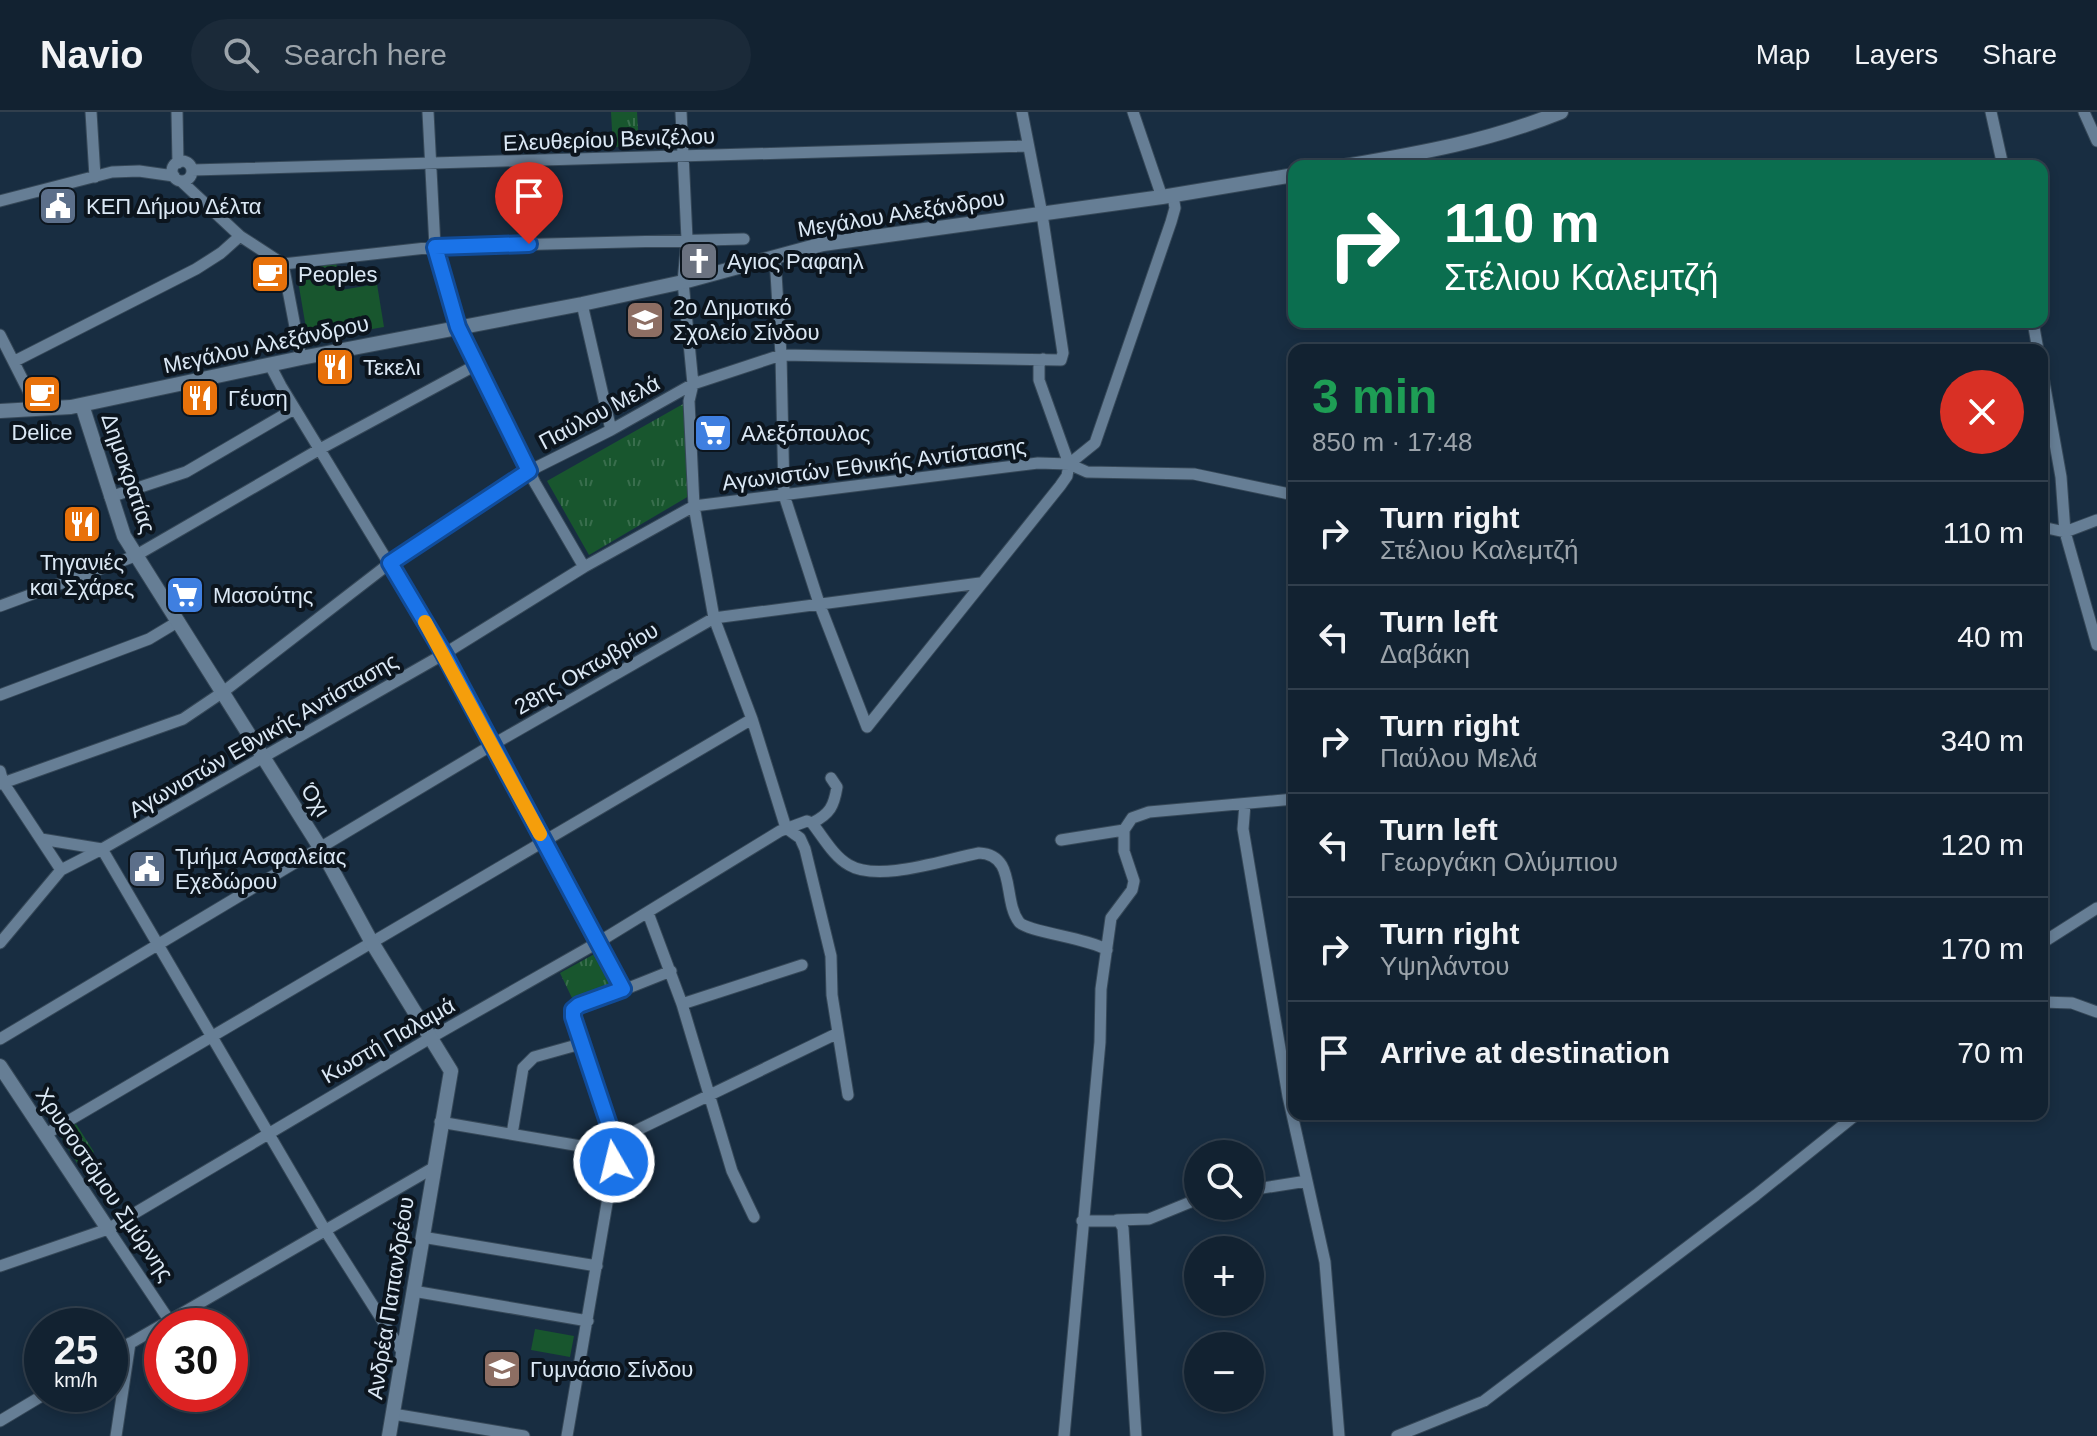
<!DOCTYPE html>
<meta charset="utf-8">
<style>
body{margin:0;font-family:Arial,sans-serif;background:#1b2a39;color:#f1f3f6;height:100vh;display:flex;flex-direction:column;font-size:30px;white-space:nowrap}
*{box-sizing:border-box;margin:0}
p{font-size:26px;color:#9ca4ab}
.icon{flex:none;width:44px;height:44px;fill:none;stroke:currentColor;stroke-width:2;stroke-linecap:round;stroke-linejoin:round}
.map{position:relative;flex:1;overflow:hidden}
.sheet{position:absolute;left:1288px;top:232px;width:760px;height:776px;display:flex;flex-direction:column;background:#122231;border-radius:16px;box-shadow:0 4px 12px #0003,0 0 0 2px #313f4d}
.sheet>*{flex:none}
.banner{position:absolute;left:1288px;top:48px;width:760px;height:168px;border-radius:16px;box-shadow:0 4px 12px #0003,0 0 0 2px #313f4d;background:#0b6e4f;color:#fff;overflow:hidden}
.tools{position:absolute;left:1184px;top:1028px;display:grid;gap:16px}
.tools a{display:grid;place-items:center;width:80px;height:80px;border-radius:50%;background:#122231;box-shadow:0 4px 12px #0003,0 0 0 2px #313f4d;font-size:40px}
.speed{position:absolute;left:24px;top:1196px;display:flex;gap:16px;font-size:40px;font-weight:700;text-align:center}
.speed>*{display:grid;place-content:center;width:104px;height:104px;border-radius:50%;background:#122231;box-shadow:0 4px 12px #0003,0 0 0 2px #313f4d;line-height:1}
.speed small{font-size:20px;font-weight:400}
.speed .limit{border:12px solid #d22;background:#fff;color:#111}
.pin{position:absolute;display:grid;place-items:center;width:68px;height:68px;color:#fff;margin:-82px -34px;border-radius:50% 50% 50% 0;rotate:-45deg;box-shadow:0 0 8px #0007}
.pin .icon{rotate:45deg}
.me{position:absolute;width:88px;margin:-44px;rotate:352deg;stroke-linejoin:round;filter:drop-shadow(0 0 6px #0008)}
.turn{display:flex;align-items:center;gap:28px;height:168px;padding:0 24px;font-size:36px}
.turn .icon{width:104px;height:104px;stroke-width:2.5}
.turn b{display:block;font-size:56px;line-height:68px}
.round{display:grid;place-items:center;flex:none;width:84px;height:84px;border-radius:42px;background:#1b2a39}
.summary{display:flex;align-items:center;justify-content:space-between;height:136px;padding:0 24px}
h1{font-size:48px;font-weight:600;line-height:60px;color:#1e9e55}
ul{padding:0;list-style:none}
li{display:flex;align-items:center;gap:24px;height:104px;padding:0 24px;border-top:2px solid #313f4d}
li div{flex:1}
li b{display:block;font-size:30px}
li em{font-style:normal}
header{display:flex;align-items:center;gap:48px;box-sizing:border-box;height:112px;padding:0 40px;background:#122231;border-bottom:2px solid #313f4d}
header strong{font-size:38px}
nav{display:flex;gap:44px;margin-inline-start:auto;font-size:28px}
.search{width:560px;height:72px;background:#1b2a39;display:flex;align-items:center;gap:20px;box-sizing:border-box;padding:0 28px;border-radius:44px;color:#9ca4ab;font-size:30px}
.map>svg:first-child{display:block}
</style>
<header>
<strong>Navio</strong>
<div class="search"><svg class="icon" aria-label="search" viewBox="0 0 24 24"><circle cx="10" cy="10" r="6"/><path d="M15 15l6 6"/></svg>Search here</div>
<nav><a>Map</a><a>Layers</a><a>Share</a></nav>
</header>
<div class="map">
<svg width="2097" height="1324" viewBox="0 0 2097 1324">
<defs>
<pattern id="park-tufts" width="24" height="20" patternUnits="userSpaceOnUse" patternTransform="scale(2)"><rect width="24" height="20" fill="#18562e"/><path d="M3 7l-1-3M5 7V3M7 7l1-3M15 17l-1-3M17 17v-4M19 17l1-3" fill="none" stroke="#396e4d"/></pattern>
</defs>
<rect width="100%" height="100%" fill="#182d41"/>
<path fill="#18562e" d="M336 150 341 178 377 172 384 215 308 228 296 157Z
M535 1217 574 1224 570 1245 531 1238Z"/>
<path fill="url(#park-tufts)" d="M611 0H637L639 34 613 35Z
M683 292 689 384 589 443 547 369Z
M598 840 616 871 572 886 560 861Z
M76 1012 94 1040 77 1051 59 1022Z"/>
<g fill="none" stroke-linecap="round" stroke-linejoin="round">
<defs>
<path id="street" d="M91 0 95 65
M177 0 178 51
M428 0 435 135 458 215 535 371 584 455
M681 0 687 127 683 170 693 272 689 289 694 394 714 506 752 607 786 716
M1133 0 1162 85
M1991 0 2003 54
M2084 0 2097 29
M172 59a10 10 0 1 1 20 0a10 10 0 1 1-20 0Z
M192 58 1028 34
M181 69 240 124 283 152 435 135 744 127
M0 89 112 60 139 59 174 64
M775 145 781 243 784 383 819 491 867 615
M283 152 301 246
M582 192 611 318
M2033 210 2038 238
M0 223 37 296
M1043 247 1039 252V268L1069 352
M15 249 196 157 221 141 240 124
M270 253 281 274 444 542 623 877
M2042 259 2061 365 2065 420 2097 533
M110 385 186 360 294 297
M2042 415 2065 420 2097 408
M0 494 135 444 320 337 476 253
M0 583 149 527 179 509
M867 615 1060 374 1067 364 1069 352 1095 331 1171 110 1175 96 1173 84
M0 659 3 670 61 758
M0 672 183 607 223 580 390 451 529 359 611 318 693 272 781 243 1061 248 1063 241 1042 102 1022 0
M1245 692 1243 717 1288 984 1325 1150 1339 1324
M812 711C830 702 834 694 837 675L831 666
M786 716 800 726 805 737 831 844 832 883 848 983
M41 727 102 737
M1061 728 1124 718
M102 737 325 1118 403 1241
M648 801 682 892 732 1059 754 1105
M0 831 61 758 102 737 444 542 584 455 694 394 1038 351 1069 352 1087 360 1194 362 1294 383
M2042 831 2097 796
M2042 890 2072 891 2097 900
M682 892 802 853
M0 927 492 633 714 506 980 471
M440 1010 598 1037 838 921
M46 1022 752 607
M512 1022 523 956 534 945 584 931
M1250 1078 1307 1069
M1117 1108 1149 1107 1198 1087
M1082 1109H1119L1123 1116 1136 1324
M108 1117 173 1214
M422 1125 597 1154
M0 1154 108 1117 432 925 597 831 780 719 807 709 812 711C823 725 834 745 849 753 879 771 946 747 979 741 1017 743 1002 787 1019 810 1027 820 1088 826 1107 838
M413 1179 588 1209
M110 1243 433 1056
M393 1302 524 1324
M0 1309 45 1282
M116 1324 130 1231
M567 1324 616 1039 584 931 573 905V898L671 859
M1064 1324 1100 930 1101 877 1111 806 1132 778 1134 769 1124 739V718L1132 706 1149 700 1294 687
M1397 1324 1484 1289 1756 1083 1857 1002"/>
<path id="secondary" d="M1345 54C1421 41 1489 29 1561 0
M82 293 124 424 321 737 371 829 451 959 389 1324
M0 299 71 295 301 246 582 192 683 170 823 132 1162 85 1294 63
M0 954 108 1117"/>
</defs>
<use href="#street" stroke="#364858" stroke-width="13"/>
<use href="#secondary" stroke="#364858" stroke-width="16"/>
<use href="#street" stroke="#667e95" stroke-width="11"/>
<use href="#secondary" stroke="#667e95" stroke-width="14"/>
</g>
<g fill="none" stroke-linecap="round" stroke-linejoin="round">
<defs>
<path id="route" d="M529 132 435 135 458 215 529 359 390 451 444 542 623 877 579 893 573 898V905L614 1028V1050"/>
</defs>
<use href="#route" stroke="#114b97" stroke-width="20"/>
<use href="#route" stroke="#1a73e8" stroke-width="14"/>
<path stroke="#f59e0b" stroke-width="14" d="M425 510 540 722"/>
</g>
<defs>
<symbol id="civic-square" viewBox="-11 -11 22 22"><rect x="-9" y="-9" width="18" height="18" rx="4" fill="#5c6f8a" stroke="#0c151e"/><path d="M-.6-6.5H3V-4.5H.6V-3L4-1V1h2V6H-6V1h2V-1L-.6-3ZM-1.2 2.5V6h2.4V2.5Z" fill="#fff"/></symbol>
<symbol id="church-square" viewBox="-11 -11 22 22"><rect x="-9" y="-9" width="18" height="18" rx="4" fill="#6b7280" stroke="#0c151e"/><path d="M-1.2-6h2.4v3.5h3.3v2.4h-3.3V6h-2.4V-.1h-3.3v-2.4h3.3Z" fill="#fff"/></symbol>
<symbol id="cafe-square" viewBox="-11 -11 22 22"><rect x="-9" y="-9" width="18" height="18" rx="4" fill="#e8710a" stroke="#0c151e"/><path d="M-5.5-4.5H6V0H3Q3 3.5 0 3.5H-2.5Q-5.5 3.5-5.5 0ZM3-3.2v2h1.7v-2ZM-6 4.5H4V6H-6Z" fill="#fff"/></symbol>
<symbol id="school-square" viewBox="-11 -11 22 22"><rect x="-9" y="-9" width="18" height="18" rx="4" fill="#8d6e63" stroke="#0c151e"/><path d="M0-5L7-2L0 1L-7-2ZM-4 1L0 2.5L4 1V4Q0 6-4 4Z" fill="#fff"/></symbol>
<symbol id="restaurant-square" viewBox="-11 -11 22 22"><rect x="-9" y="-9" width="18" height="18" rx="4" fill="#e8710a" stroke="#0c151e"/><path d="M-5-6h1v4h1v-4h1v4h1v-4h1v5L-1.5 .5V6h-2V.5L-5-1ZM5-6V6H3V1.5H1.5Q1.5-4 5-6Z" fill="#fff"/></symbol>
<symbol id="supermarket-square" viewBox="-11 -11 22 22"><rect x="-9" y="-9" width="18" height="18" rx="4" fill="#3f7fe0" stroke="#0c151e"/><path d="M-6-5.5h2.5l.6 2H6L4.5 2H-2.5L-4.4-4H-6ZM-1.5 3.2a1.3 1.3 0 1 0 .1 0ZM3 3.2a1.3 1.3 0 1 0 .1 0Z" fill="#fff"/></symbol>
</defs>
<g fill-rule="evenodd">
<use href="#civic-square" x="36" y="72" width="44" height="44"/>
<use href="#church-square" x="677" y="127" width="44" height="44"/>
<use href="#cafe-square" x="248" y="140" width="44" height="44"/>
<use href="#school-square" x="623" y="186" width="44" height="44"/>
<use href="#restaurant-square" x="313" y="233" width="44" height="44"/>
<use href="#cafe-square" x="20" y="260" width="44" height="44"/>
<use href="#restaurant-square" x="178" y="264" width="44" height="44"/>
<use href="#supermarket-square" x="691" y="299" width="44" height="44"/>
<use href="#restaurant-square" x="60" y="390" width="44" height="44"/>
<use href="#supermarket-square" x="163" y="461" width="44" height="44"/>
<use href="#civic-square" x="125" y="735" width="44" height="44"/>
<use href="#school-square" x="480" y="1235" width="44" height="44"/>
</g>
<g text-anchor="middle" stroke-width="8" stroke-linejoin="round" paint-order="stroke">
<g font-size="22" fill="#dbe8f5" stroke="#0c151e">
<text transform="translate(609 27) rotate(-2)" y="8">Ελευθερίου Βενιζέλου</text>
<text transform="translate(901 101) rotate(-9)" y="8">Μεγάλου Αλεξάνδρου</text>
<text transform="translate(266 232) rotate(-12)" y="8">Μεγάλου Αλεξάνδρου</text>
<text transform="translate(599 300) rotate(-28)" y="8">Παύλου Μελά</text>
<text transform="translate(874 352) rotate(-7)" y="8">Αγωνιστών Εθνικής Αντίστασης</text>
<text transform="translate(129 361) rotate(71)" y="8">Δημοκρατίας</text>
<text transform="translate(586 556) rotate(-30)" y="8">28ης Οκτωβρίου</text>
<text transform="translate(263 623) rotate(-30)" y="8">Αγωνιστών Εθνικής Αντίστασης</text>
<text transform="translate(316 688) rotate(58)" y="8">Όχι</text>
<text transform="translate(388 928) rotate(-30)" y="8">Κωστή Παλαμά</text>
<text transform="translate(105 1072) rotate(56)" y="8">Χρυσοστόμου Σμύρνης</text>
<text transform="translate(390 1186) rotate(-81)" y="8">Ανδρέα Παπανδρέου</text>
</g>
<g font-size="22" fill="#dbe8f5" stroke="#0c151e" text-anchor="start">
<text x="86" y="102">ΚΕΠ Δήμου Δέλτα</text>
<text x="727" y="157">Αγιος Ραφαηλ</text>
<text x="298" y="170">Peoples</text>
<text x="673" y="203">2o Δημοτικό<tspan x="673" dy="25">Σχολείο Σίνδου</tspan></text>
<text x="363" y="263">Τεκελι</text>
<text x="228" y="294">Γέυση</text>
<text x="42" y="328" text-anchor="middle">Delice</text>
<text x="741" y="329">Αλεξόπουλος</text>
<text x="82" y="458" text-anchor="middle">Τηγανιές<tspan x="82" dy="25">και Σχάρες</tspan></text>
<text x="213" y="491">Μασούτης</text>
<text x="175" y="752">Τμήμα Ασφαλείας<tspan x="175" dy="25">Εχεδώρου</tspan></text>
<text x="530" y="1265">Γυμνάσιο Σίνδου</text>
</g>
</g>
</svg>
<div class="tools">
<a><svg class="icon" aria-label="search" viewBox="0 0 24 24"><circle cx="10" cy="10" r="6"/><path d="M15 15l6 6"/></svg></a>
<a>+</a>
<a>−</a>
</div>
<div class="speed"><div>25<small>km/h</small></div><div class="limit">30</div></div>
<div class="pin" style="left:529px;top:132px;background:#d93025"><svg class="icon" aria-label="arrive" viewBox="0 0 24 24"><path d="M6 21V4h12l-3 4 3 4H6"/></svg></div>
<svg class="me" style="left:614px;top:1050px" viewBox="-20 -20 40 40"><circle r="17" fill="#1a73e8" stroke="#fff" stroke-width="3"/><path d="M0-11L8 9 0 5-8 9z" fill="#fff"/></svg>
<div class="banner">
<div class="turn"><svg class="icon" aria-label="right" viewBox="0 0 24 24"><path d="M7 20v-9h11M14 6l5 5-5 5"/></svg><div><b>110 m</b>Στέλιου Καλεμτζή</div></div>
</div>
<section class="sheet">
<div class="summary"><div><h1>3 min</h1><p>850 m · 17:48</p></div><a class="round" style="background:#d93025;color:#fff"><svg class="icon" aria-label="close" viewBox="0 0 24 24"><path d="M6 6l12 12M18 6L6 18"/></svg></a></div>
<ul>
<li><svg class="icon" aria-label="right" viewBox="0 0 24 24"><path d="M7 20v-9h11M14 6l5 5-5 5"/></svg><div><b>Turn right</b><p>Στέλιου Καλεμτζή</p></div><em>110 m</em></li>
<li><svg class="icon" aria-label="left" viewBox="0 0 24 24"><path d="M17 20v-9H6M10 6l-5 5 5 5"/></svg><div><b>Turn left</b><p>Δαβάκη</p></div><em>40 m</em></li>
<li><svg class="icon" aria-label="right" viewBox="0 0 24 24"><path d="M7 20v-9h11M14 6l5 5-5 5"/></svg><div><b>Turn right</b><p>Παύλου Μελά</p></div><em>340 m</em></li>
<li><svg class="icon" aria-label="left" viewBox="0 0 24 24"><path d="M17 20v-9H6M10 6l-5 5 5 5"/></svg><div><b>Turn left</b><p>Γεωργάκη Ολύμπιου</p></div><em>120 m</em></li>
<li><svg class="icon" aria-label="right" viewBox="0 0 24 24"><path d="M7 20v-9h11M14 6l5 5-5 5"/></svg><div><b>Turn right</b><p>Υψηλάντου</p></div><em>170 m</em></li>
<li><svg class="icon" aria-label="arrive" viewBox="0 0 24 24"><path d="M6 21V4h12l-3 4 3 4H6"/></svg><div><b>Arrive at destination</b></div><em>70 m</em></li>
</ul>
</section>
</div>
